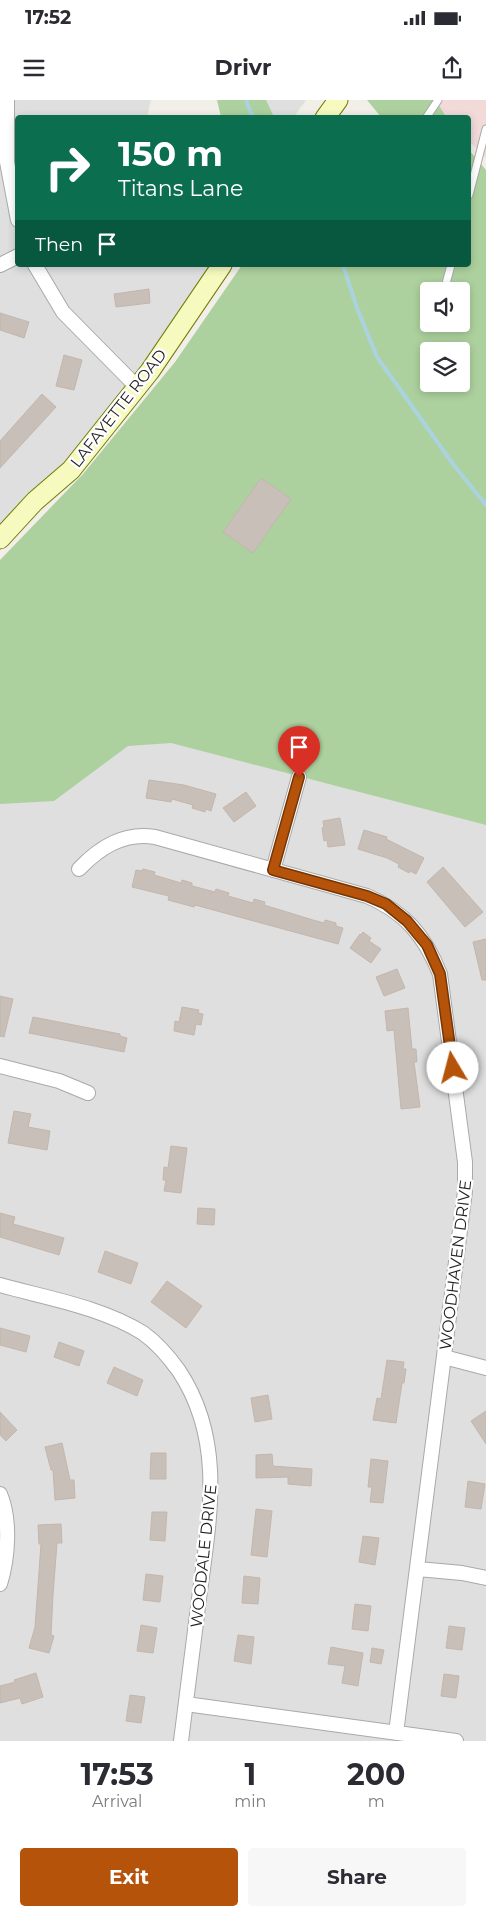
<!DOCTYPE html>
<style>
body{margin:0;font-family:Montserrat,sans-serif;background:#f7f7f7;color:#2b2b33;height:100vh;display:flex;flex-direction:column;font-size:19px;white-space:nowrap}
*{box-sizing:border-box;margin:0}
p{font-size:16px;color:#7c7c81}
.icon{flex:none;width:28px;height:28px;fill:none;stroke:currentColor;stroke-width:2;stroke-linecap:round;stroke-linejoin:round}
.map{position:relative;height:1641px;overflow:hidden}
.details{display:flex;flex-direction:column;background:#fff;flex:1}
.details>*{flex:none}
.top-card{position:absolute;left:15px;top:15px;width:456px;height:152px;border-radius:5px;box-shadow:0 2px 8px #0003;background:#0b6e4f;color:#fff;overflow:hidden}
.buttons{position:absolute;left:420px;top:182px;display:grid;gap:10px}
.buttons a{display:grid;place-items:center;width:50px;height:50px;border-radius:5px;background:#fff;box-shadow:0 2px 8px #0003;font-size:25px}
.pin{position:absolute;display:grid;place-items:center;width:42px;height:42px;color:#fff;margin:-51px -21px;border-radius:50% 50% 50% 0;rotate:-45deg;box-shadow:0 0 5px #0007}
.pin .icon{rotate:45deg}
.me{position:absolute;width:55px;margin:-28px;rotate:352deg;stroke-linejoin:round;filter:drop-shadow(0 0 4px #0008)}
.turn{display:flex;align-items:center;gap:18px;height:105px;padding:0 20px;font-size:22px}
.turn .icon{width:65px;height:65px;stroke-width:2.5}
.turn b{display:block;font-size:35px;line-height:42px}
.then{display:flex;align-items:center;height:48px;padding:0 20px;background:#0003;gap:10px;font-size:19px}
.eta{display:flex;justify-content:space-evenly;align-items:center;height:85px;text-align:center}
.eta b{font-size:30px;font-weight:700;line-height:35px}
.button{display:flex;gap:10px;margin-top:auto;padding:10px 20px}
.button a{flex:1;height:58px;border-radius:5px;background:#b45309;color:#fff;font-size:20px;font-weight:700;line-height:58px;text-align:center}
.button a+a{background:#f7f7f7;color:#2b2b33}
.status{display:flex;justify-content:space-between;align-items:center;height:35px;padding:0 25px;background:#fff;direction:ltr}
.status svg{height:14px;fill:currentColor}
header{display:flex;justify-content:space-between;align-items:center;height:65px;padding:0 20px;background:#fff;font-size:22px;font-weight:700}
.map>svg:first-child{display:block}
</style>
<div class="status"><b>17:52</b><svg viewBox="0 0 49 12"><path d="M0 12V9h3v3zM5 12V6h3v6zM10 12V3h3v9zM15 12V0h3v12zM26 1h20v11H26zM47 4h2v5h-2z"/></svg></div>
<header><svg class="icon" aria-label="menu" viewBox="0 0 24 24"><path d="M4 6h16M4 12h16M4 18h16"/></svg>Drivr<svg class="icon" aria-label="share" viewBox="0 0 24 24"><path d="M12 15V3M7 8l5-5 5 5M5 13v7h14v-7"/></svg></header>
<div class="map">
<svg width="486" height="1641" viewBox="0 0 486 1641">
<rect width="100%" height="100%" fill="#f2efe9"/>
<path fill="#e0dfdf" d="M0 0H151L147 17 18 18V165H222L150 271 0 439Z
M263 0H306L293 18 269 17Z
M53 607 486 719V1641H0V668Z"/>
<path fill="#f2dad9" d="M425 0H486V58L469 41V18L444 17Z"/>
<path fill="#add19e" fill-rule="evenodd" d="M217 0H266L274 17H221Z
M367 0H432L440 7 446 17H381Z
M469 50 486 70V725L171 643 128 646 54 701 0 704V460L83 374 175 262 242 165H469ZM429 191H461V224H429ZM429 251H461V284H429Z"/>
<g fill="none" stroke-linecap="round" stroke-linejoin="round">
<path stroke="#aad3df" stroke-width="4" d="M246 0 253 18
M343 165 357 208 377 257 453 364 486 405"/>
</g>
<path fill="#c7bfb8" stroke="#c4b6ab" d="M149 189 150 203 116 207 114 194Z
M0 213 29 222 24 238 0 230Z
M64 255 82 260 74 290 56 286Z
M42 294 56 307 0 368V341Z
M261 378 291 399 253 453 223 432Z
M149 680 184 685 216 694 211 711 206 709 205 712 192 708 193 705 172 699 171 702 146 698Z
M246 692 256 706 234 722 223 708Z
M340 718 345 745 328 747 327 740 324 741 322 728 324 727 323 721Z
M364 730 387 737 386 739 424 758 416 774 410 771 409 773 398 767 399 764 387 758 358 749Z
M443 767 483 812 465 827 427 782Z
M143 769 155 772 154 775 181 783 182 780 192 783V786L215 792 216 789 229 793 228 796 253 803 254 799 265 802 264 805 313 820 324 823 325 820 336 823V826L343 828 338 844 195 805 194 807 168 800 169 796 132 787 136 770 142 771Z
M363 832 371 838 369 841 381 849 371 863 350 848 360 834 361 835Z
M486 839V880H482L473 842Z
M397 869 405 888 384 896 376 877Z
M0 896 13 899 4 937 0 936Z
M182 907 199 910 198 913 203 914 201 925 196 924 194 935 174 931 175 921 179 922Z
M408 908 412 949H416L417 962H414L420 1007 401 1009 394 930 387 931 385 911Z
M33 917 120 934V936L127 938 124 952 29 933Z
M14 1011 31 1014 28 1027 50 1031 47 1050 8 1043Z
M171 1046 187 1048 181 1093 164 1091 166 1080H163L164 1067 168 1068Z
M198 1108 215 1109 214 1125 197 1124Z
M0 1113 15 1117 13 1124 64 1138 59 1155 0 1137Z
M105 1151 138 1163 131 1184 98 1172Z
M167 1181 202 1206 186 1228 151 1202Z
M0 1228 30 1236 26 1252 0 1245Z
M59 1242 84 1251 79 1266 54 1257Z
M387 1260 404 1262 403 1269H406L404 1283H402L396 1323 373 1320 377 1298 381 1299Z
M114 1267 143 1280 137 1296 107 1283Z
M268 1295 272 1319 255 1322 251 1298Z
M486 1311V1344L471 1321Z
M0 1312 17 1330 6 1341 0 1335Z
M62 1343 70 1380H74L75 1398 55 1400 53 1370H51L45 1347Z
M151 1353H166V1379H150Z
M272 1354 273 1366 312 1369 311 1386 288 1384V1377L256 1378V1355Z
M371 1359 388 1361 383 1403 370 1402 372 1387H368Z
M468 1381 485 1384 481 1409 465 1407Z
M256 1409 272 1411 267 1457 251 1455Z
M152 1412H167L165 1441 150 1440Z
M61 1424 62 1443H57L53 1495 51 1535 54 1536 49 1553 29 1548 35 1527 41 1444H39L38 1425Z
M363 1436 379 1438 375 1465 359 1462Z
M146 1474 163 1476 160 1502 143 1500Z
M244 1476 260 1478 258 1504 242 1503Z
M355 1504 371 1506 368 1531 352 1529Z
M141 1525 157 1528 153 1553 137 1551Z
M449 1526 465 1528 462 1550 446 1548Z
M238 1535 254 1537 251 1564 234 1561Z
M331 1547 363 1553 358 1586 342 1583 345 1566 328 1564Z
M372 1548 384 1550 381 1564 370 1562Z
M36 1573 43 1597 22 1604 20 1598 0 1603V1586L15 1582 14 1580Z
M444 1574 459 1576 456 1598 441 1596Z
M130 1595 145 1597 141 1623 126 1621Z"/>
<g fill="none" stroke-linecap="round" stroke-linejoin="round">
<defs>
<path id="service" d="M426 18 438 0
M469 95 486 29
M444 191 451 165"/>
<path id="minor" d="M7 0V62L18 120
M0 165 18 156
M35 165 63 212 137 287
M79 769C100 747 124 732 155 737L367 796C405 812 425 836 440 874L465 1062V1091L396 1633
M273 770 299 677
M0 966 59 981 88 993
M0 1185C46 1198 102 1207 143 1233 157 1243 169 1257 179 1271 226 1342 209 1420 199 1499 193 1546 187 1594 181 1641
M444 1257 486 1268
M0 1394C11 1420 8 1458 0 1484
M418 1469 462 1473 486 1478
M186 1604 456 1641"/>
<path id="secondary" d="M325 18 338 0
M0 439 35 401 71 370 150 271 222 165"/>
</defs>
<use href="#service" stroke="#a9a9a9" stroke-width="9"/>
<use href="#minor" stroke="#a9a9a9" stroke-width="16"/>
<use href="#secondary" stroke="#707d05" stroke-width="21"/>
<use href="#service" stroke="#fff" stroke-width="7"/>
<use href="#minor" stroke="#fff" stroke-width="14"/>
<use href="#secondary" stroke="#f7fabf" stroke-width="19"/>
</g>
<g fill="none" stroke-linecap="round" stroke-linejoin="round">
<defs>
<path id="route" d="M299 677 273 770 367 796 386 804 407 821 427 845 440 874 453 968"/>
</defs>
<use href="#route" stroke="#753606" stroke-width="12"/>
<use href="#route" stroke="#b45309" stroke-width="9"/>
</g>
<g text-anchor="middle" stroke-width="4.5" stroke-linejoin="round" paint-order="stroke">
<g font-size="16" fill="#222" stroke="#fff">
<text transform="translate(118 308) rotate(-52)" y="6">LAFAYETTE ROAD</text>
<text transform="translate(455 1165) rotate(-83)" y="6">WOODHAVEN DRIVE</text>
<text transform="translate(203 1456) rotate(-84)" y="6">WOODALE DRIVE</text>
</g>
</g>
</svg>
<div class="buttons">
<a><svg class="icon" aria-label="sound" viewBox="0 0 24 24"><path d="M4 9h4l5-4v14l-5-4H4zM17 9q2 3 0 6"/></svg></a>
<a><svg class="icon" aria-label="layers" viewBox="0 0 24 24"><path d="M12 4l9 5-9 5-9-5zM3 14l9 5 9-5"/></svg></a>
</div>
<div class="pin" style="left:299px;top:677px;background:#d93025"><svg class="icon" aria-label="arrive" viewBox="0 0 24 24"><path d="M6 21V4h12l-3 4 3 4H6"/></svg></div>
<svg class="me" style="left:453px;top:968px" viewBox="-20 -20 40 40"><circle r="19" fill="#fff"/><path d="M0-13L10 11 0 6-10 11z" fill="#b45309"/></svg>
<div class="top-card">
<div class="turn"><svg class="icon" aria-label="right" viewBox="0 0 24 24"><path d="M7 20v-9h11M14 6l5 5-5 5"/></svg><div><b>150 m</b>Titans Lane</div></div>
<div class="then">Then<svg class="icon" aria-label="arrive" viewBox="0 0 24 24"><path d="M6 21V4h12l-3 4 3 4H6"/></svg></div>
</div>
</div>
<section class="details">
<div class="eta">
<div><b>17:53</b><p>Arrival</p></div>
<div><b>1</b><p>min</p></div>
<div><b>200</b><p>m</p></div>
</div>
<div class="button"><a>Exit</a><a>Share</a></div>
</section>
